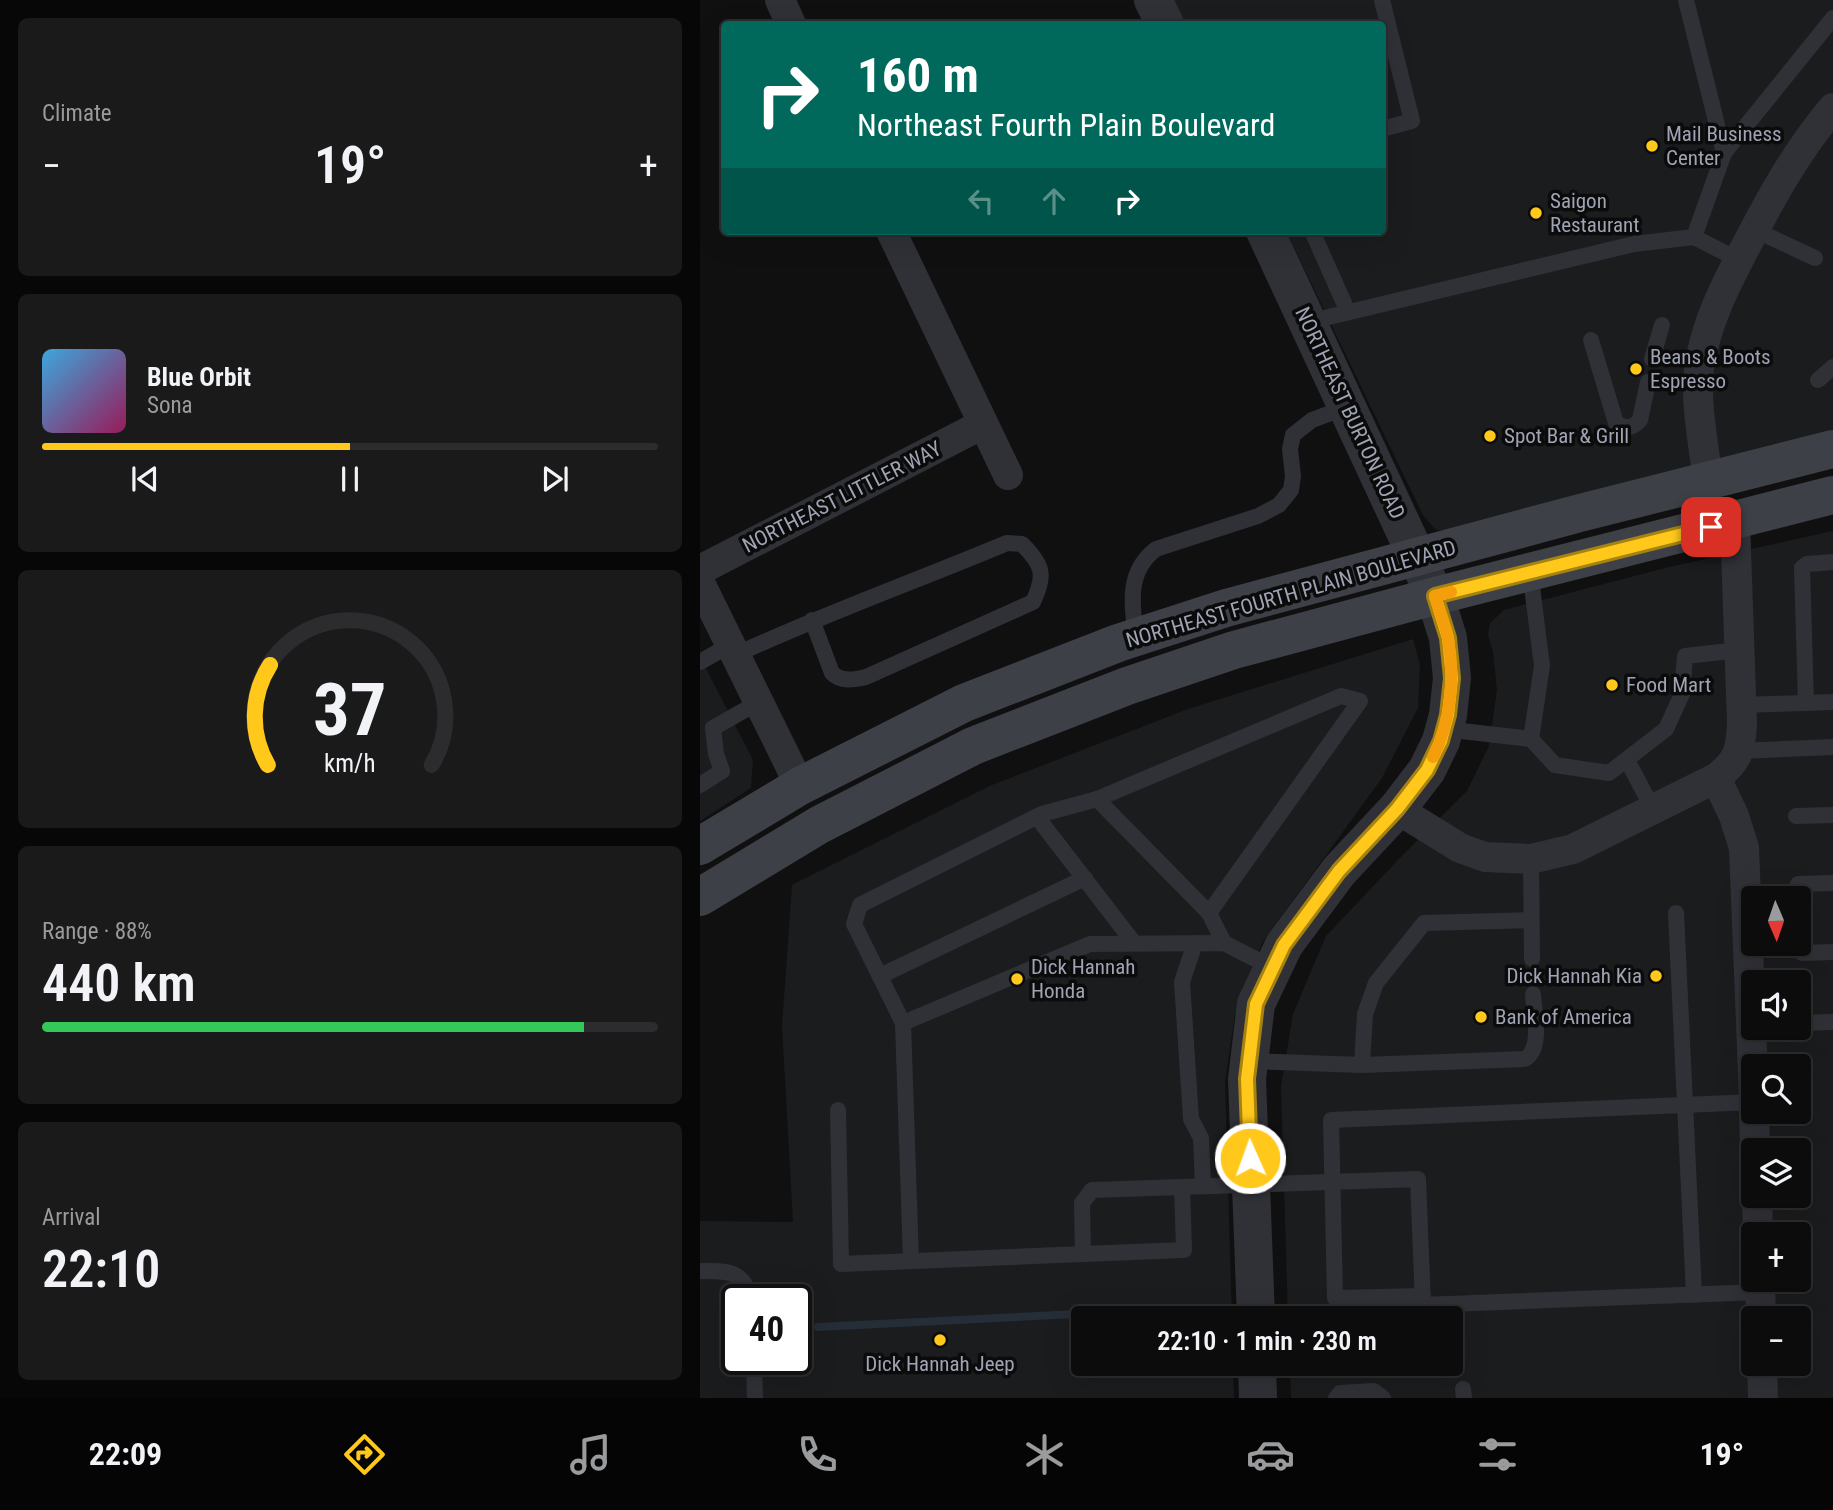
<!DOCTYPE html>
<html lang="en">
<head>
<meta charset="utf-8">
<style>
  :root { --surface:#0c0c0d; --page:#1a1a1b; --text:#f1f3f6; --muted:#9a9b9d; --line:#2c2c2e; --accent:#ffc81a }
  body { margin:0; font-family:"Roboto Condensed",sans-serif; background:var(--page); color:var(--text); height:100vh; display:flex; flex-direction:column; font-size:26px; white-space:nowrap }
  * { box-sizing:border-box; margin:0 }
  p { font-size:23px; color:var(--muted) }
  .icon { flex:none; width:38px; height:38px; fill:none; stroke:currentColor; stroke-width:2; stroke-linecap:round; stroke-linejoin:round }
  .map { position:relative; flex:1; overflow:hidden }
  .sheet { display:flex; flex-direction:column; gap:18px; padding:18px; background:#070707; width:700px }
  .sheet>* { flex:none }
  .banner { position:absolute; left:21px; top:21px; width:665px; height:214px; border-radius:7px; box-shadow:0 7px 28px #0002,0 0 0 2px var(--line); background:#00695c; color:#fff; overflow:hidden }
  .needle { width:46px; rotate:178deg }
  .tools { position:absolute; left:1041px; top:886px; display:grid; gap:14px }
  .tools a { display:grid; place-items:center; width:70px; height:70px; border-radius:7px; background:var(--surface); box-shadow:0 7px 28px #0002,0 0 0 2px var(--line); font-size:35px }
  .speed { position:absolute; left:21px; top:1284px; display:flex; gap:14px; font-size:35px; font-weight:700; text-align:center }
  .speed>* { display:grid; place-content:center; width:91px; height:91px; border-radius:50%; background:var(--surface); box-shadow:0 7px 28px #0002,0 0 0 2px var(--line); line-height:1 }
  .speed .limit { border:4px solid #111; border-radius:10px; background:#fff; color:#111 }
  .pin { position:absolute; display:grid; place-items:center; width:60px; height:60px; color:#fff; margin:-30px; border-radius:14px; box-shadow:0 4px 10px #0006 }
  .me { position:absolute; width:77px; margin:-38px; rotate:358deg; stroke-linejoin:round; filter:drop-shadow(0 0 5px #0008) }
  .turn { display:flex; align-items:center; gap:24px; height:147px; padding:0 21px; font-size:32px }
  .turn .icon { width:91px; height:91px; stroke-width:2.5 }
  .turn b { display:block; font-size:49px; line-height:60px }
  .lanes { display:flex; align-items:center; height:66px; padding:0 21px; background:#0003; justify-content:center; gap:35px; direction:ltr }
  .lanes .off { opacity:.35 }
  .big { font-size:52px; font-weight:600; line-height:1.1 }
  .sheet .widget { flex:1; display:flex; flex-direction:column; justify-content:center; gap:10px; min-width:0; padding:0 24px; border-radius:10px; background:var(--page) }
  .sheet .dial { align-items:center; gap:0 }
  .dial svg { height:182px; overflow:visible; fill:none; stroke:var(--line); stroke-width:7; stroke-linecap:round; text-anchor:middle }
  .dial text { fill:var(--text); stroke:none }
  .song { display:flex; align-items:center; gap:21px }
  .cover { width:84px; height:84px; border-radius:10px; background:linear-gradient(135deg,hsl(200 70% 55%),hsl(330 70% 35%)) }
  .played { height:7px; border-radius:4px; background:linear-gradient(90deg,var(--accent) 50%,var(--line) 50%) }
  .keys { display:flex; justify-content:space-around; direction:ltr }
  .heat { display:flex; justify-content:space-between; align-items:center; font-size:38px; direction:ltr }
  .charge { height:10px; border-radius:5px; background:linear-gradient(90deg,#34c759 88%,var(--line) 0) }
  .trip { position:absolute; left:371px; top:1306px; width:392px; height:70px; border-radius:7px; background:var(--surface); box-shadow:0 7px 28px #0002,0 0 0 2px var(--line); font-weight:600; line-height:70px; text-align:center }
  .tabs { display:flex; height:112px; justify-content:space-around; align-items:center; background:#050505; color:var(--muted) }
  .tabs .icon { width:49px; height:49px }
  .tabs .on { color:var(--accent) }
  .tabs b { font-size:32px; color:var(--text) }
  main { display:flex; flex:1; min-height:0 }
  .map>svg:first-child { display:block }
  .built { fill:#1b1c1e; fill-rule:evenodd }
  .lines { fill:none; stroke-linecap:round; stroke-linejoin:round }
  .stream { stroke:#252d36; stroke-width:8 }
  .service { stroke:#303137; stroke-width:16 }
  .minor { stroke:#303137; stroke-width:30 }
  .tertiary { stroke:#303137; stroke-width:38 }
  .secondary { stroke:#3e4047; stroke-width:38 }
  .route-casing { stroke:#a68211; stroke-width:18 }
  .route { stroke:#ffc81a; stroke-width:12 }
  .slow { stroke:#f59e0b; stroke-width:12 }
  .poi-dot { fill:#ffc81a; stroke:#0b0b0c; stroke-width:2.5 }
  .labels { text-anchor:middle; stroke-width:7; stroke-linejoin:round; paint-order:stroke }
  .poi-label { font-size:21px; fill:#9fa4b4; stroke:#0b0b0c; text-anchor:start }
  .street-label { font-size:21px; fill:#9fa4b4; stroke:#0b0b0c }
</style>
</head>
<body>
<main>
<section class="sheet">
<div class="widget"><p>Climate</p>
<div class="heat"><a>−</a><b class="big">19°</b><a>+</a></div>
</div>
<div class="widget">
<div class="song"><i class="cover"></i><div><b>Blue Orbit</b><p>Sona</p></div></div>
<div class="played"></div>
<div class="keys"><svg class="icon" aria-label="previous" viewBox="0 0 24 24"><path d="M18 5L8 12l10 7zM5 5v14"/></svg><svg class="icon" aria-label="pause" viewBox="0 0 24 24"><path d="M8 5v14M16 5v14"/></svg><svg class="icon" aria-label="next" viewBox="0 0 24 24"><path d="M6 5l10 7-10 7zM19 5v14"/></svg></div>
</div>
<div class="widget dial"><svg viewBox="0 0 100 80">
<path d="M14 69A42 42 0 1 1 86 69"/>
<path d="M14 69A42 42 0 0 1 15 25" stroke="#ffc81a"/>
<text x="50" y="56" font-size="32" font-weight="700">37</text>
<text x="50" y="72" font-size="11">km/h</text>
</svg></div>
<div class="widget"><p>Range · 88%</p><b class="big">440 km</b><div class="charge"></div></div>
<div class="widget"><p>Arrival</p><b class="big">22:10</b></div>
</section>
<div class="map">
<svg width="1133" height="1398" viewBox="0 0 1133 1398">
  <rect width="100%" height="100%" fill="#101011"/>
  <g class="built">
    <path d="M473 0H1133V435L748 534 734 528 723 515 586 231H682V24H485Z"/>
    <path d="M1133 531V1398H591L590 1363H751V1318H588L581 1086 593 1014 626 936 697 861 767 791 789 746 797 690 793 652 788 635 790 623 804 610 969 567ZM1054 898H1099V943H1054ZM1054 982H1099V1027H1054ZM1054 1066H1099V1111H1054ZM1054 1150H1099V1195H1054ZM1054 1234H1099V1279H1054ZM1054 1318H1099V1363H1054Z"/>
    <path d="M713 639 720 665 718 708 682 778 562 943 535 1015 525 1082 532 1318H383V1363H533L534 1398H0V1221L93 1222 82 1026 92 885 292 785 488 709ZM37 1300H96V1360H37Z"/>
    <path d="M0 657 53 760 51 788 0 821Z"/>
  </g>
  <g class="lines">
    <path class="stream" d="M118 1327 497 1308"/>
    <g class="service">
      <path d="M682 0 712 121 682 129"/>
      <path d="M986 0 1024 153"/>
      <path d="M1055 230 1115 258"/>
      <path d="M612 231 648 312"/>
      <path d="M994 237 1024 153 1133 18"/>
      <path d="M608 322 934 244 994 237 1039 260"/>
      <path d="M891 340 916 423C925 429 932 429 940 420L948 382"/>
      <path d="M952 359 962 325"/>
      <path d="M1118 380 1133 367"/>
      <path d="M1133 562 1107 564 1102 568 1106 703 1133 702"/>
      <path d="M436 637C432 604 426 572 456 549L558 516 579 505 591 490 593 476 590 449 593 435 612 420 647 407"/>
      <path d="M35 655C124 614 216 581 307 543L322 544C343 565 346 575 333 602L166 677C154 680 141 682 132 673L112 620"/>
      <path d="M0 662 30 645"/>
      <path d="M1041 705 1106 703"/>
      <path d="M744 729 831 739 842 666 830 571"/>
      <path d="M831 739 855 765 909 773 966 729 982 694 985 656 1039 650"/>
      <path d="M1039 751 1133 747"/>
      <path d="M927 760 953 809"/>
      <path d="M0 785 22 771 16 754 13 728 59 702"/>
      <path d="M397 799 509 913"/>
      <path d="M1096 816 1133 815"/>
      <path d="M337 817 434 943"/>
      <path d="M831 859 832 959"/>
      <path d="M1098 884 1133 883"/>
      <path d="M976 913 994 1295"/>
      <path d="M495 943 482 982 491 1119 501 1138 503 1186"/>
      <path d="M1102 953 1133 952"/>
      <path d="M180 976 385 878"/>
      <path d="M203 1023 154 924 160 905 342 814 397 799 641 696 660 701 509 913 524 943"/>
      <path d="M1099 1023 1133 1022"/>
      <path d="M549 1061 662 1065 825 1059C843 1048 834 1013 833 994"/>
      <path d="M662 1065 665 1014 676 983 724 923 831 920"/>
      <path d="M138 1110 141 1264 383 1254 382 1203 392 1190 718 1179 723 1305 1060 1292"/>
      <path d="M383 1254 484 1250 482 1187"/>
      <path d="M211 1261 203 1023 390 944 524 943 573 968"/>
      <path d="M0 1271C26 1271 44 1269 51 1300"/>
      <path d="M723 1296 635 1298 631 1120 1054 1102"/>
      <path d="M54 1360 55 1398"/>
      <path d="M763 1389 764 1398"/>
      <path d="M636 1398 640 1393 674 1391 683 1398"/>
    </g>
    <g class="minor">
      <path d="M80 0 91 24"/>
      <path d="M191 231 308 475"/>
      <path d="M1008 482C1004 445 995 406 999 369 1005 324 1026 284 1047 244 1072 196 1098 149 1133 108"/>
      <path d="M0 570 283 424"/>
      <path d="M0 583 100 786"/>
      <path d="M1016 778 1034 816 1044 848 1054 1098"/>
      <path d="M697 809 760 848 785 857 831 859 873 849 1016 778C1038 761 1041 751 1042 723L1035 521"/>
      <path d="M1054 1111 1055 1150"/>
      <path d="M1057 1195 1058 1234"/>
      <path d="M1060 1279 1061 1318"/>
      <path d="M1062 1363 1063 1398"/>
    </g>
    <g class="tertiary">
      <path d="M453 0 465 24"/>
      <path d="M556 1318 547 1079 556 1004 584 945 639 871 697 809 727 770 741 741 748 715 752 678 748 638 735 596 565 231"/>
      <path d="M557 1363 558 1398"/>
    </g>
    <g class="secondary">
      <path d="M0 846 100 786 264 703 418 643 526 608 880 513 1133 449"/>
      <path d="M0 897 119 825 273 746 427 686 534 650 735 596 1133 495"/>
    </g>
  </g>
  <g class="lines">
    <defs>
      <path id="route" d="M550 1158 547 1079 556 1004 584 945 639 871 697 809 727 770 741 741 748 715 752 678 748 638 735 596 1011 527"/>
    </defs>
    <use href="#route" class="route-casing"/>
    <use href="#route" class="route"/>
    <path class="slow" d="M733 757C751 721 755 678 748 638 745 624 739 610 735 596L751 592"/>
  </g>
  <g class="poi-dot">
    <circle cx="952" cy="146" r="7"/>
    <circle cx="836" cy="213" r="7"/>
    <circle cx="936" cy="369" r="7"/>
    <circle cx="790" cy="436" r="7"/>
    <circle cx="912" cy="685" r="7"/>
    <circle cx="956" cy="976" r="7"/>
    <circle cx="317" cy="979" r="7"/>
    <circle cx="781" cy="1017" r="7"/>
    <circle cx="240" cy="1340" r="7"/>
  </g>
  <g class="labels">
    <g class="poi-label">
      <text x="966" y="141">Mail Business<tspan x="966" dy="24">Center</tspan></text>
      <text x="850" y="208">Saigon<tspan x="850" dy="24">Restaurant</tspan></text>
      <text x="950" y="364">Beans &amp; Boots<tspan x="950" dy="24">Espresso</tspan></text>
      <text x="804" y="443">Spot Bar &amp; Grill</text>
      <text x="926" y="692">Food Mart</text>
      <text x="331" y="974">Dick Hannah<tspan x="331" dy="24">Honda</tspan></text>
      <text x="942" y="983" text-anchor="end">Dick Hannah Kia</text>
      <text x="795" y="1024">Bank of America</text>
      <text x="240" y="1371" text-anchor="middle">Dick Hannah Jeep</text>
    </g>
    <g class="street-label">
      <text transform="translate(650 413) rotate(65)" y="7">NORTHEAST BURTON ROAD</text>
      <text transform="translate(142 497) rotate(-27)" y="7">NORTHEAST LITTLER WAY</text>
      <text transform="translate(591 594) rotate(-16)" y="7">NORTHEAST FOURTH PLAIN BOULEVARD</text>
    </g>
  </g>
</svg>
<div class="tools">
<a><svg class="needle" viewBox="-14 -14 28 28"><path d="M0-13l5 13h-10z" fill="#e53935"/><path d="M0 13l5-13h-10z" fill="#9a9b9d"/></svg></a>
<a><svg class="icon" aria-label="sound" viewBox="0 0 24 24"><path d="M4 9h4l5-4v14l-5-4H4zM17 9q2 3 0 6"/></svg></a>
<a><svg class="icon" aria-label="search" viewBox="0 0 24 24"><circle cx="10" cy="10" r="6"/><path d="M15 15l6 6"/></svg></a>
<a><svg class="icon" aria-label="layers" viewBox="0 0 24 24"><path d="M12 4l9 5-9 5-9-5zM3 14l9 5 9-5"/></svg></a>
<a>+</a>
<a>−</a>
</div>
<div class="speed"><div class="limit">40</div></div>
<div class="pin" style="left:1011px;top:527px;background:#d93025"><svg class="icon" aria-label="arrive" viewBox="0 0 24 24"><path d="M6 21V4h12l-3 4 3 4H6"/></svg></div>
<svg class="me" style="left:550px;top:1158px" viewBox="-20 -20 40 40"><circle r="17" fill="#ffc81a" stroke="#fff" stroke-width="3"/><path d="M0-11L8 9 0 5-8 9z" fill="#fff"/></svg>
<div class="trip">22:10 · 1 min · 230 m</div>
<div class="banner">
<div class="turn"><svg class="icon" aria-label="right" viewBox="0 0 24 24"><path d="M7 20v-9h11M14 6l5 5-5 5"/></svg><div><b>160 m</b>Northeast Fourth Plain Boulevard</div></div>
<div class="lanes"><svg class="icon off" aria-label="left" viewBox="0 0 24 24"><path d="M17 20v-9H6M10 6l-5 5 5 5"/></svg><svg class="icon off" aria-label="ahead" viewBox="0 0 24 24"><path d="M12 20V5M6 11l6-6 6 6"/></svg><svg class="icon" aria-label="right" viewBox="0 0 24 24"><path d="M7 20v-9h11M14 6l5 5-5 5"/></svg></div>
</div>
</div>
</main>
<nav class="tabs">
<b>22:09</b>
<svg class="icon on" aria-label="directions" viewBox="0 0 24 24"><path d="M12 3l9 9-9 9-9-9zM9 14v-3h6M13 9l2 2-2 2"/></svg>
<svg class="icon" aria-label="music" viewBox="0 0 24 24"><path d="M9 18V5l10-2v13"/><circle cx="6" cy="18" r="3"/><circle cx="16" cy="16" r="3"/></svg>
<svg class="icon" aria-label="phone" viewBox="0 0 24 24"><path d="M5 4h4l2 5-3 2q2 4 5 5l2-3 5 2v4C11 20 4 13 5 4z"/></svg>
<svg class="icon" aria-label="climate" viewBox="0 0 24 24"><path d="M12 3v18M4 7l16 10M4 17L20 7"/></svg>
<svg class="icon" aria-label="car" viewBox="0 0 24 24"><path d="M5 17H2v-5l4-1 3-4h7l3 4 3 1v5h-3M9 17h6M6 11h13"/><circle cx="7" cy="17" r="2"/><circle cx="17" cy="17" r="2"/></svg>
<svg class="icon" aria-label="filters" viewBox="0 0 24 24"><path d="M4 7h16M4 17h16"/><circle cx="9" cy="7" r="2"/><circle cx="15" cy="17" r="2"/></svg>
<b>19°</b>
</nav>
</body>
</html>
